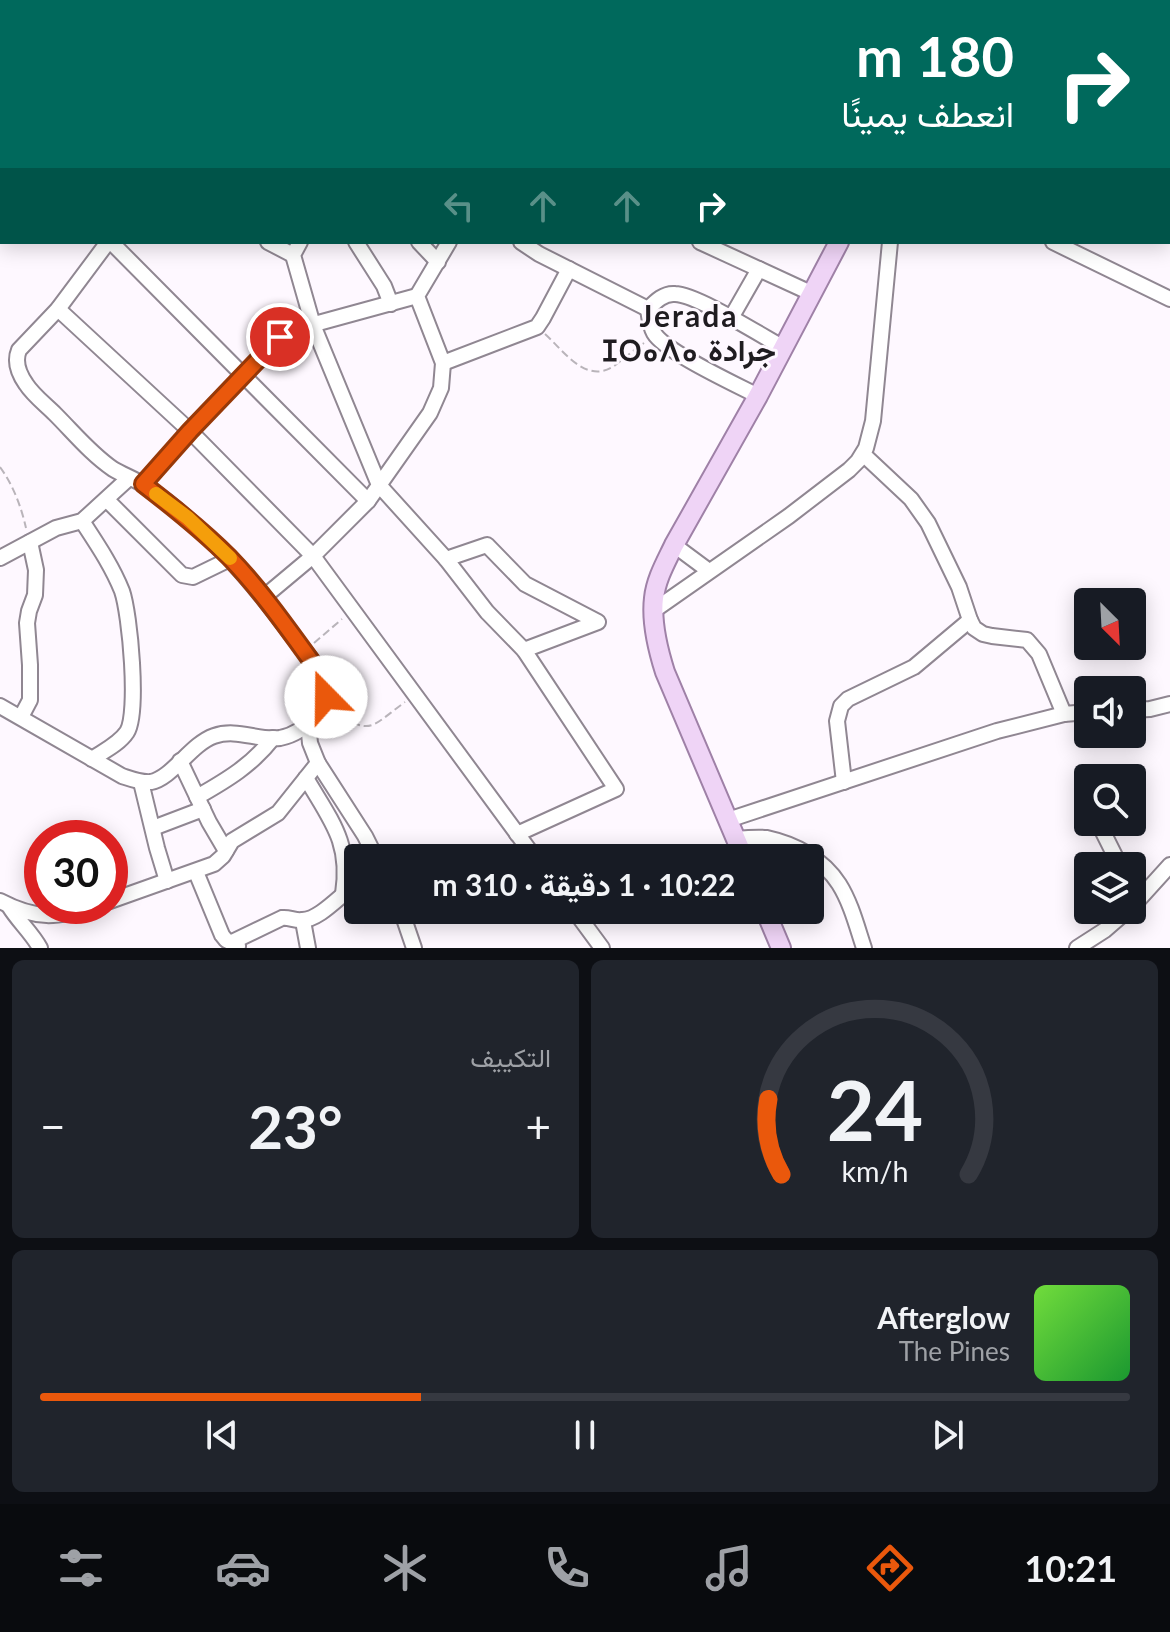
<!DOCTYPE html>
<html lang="ar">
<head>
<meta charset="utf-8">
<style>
  :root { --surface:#171b24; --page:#20242c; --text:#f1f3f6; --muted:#9ea1a6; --line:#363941; --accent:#ea580c }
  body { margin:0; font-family:Lato,Vazirmatn,"Noto Sans Tifinagh",sans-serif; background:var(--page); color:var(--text); direction:rtl; height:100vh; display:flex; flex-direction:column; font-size:30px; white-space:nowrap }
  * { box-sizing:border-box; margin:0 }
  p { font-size:26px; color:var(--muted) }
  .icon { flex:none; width:44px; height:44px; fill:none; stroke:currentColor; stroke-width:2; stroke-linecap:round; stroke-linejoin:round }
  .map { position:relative; height:948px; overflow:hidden; direction:ltr }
  .details { display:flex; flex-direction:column; gap:12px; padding:12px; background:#0d0f14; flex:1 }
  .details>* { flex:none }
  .hud { position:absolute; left:0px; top:0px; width:1170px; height:244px; box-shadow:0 4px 20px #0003; direction:rtl; background:#00695c; color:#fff; overflow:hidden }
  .needle { width:52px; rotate:156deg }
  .controls { position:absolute; left:1074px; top:588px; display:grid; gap:16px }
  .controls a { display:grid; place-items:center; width:72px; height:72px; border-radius:8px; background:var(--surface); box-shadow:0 4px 20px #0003; font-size:40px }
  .speed { position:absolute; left:24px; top:820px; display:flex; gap:16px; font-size:40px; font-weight:700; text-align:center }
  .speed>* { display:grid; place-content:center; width:104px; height:104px; border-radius:50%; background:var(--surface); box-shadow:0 4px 20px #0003; line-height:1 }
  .speed .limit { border:12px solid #d22; background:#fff; color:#111 }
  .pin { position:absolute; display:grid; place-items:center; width:68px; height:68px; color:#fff; margin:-34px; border:4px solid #fff; border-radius:50%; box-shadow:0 2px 8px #0007 }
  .me { position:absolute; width:88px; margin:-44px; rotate:338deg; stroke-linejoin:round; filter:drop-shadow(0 0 6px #0008) }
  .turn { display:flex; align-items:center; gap:28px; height:168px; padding:0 24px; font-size:36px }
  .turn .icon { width:104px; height:104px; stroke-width:2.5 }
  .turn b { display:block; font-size:56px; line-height:68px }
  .lanes { display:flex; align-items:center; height:76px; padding:0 24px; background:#0003; justify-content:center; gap:40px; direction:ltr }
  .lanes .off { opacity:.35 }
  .big { font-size:60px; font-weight:700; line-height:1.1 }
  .details .card { flex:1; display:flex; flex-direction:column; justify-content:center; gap:12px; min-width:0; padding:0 28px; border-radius:12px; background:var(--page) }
  .details .dial { align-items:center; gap:0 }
  .dial svg { height:208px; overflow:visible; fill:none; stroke:var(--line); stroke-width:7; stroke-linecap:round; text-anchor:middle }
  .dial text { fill:var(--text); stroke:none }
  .song { display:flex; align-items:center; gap:24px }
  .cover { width:96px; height:96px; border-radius:12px; background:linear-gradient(135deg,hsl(100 70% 55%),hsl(130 70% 35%)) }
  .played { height:8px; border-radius:4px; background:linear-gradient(90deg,var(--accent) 35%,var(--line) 35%) }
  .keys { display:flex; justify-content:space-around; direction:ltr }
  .heat { display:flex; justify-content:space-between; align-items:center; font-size:44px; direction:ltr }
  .details .tiles { flex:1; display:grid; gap:12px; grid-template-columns:1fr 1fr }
  .card:last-child { grid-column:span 2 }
  .trip { position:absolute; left:344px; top:844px; width:480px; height:80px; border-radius:8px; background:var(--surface); box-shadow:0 4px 20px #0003; font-weight:700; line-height:80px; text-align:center; direction:rtl }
  .tab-bar { display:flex; height:128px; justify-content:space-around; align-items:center; background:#090b0e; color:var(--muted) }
  .tab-bar .icon { width:56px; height:56px }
  .tab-bar .active { color:var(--accent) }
  .tab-bar b { font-size:36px; color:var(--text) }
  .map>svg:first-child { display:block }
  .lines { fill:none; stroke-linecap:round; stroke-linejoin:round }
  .minor-casing { stroke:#908792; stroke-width:18 }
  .major-casing { stroke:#9f81a7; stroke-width:22 }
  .path { stroke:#b9b4ba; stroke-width:2; stroke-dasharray:8 4; stroke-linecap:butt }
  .minor { stroke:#fff; stroke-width:14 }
  .major { stroke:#efd4f6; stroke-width:18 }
  .route-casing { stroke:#983908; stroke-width:20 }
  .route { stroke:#ea580c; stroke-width:14 }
  .slow { stroke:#f59e0b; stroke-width:14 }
  .labels { text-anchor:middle; stroke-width:6; stroke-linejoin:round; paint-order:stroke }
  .district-label { font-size:30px; font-weight:bold; letter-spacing:2px; fill:#1f1c20; stroke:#fef8ff }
</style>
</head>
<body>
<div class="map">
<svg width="1170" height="948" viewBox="0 0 1170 948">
  <rect width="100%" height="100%" fill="#fef8ff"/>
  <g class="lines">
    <defs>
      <g id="minor">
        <path d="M228 0 232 2"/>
        <path d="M375 0 379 2"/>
        <path d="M542 0 544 2"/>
        <path d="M715 0 717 2"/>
        <path d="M38 2 39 0"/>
        <path d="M105 2 106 0"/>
        <path d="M569 2 570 0"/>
        <path d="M1128 2 1129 0"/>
        <path d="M1168 52 1170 46"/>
        <path d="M0 82 2 72"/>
        <path d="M1168 93 1170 94"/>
        <path d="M0 191 2 193"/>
        <path d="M111 242 368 501"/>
        <path d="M268 242 293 255"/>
        <path d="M300 242 293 255 313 325 379 485 446 559 487 612 524 650 616 789 517 834"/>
        <path d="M356 242 384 286 391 304"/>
        <path d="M419 242 438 262"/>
        <path d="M521 242 539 254 648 309"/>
        <path d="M700 242 813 294"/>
        <path d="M1053 242 1170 299"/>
        <path d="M58 309 190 431 313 556 535 858"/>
        <path d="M648 309C656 301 664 293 675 294 696 294 762 336 784 348"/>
        <path d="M648 309C649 317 650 326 654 333 665 352 735 384 758 396"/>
        <path d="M731 318 759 269"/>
        <path d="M443 363 537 327 543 318 569 269"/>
        <path d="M863 454 911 499 928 523 959 587 970 620 974 628 983 634 992 636 1027 640 1039 654 1064 714"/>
        <path d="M143 484 190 431 280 337 300 328 417 296"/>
        <path d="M107 500 182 575 193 577 230 559"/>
        <path d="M82 521C97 544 112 566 122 591 130 614 139 713 127 732 119 744 104 751 92 759"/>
        <path d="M674 545 709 571"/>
        <path d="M0 558 56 528 82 521 129 478"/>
        <path d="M446 559 487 545 525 584 598 622 524 650"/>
        <path d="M264 597 313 556 368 501 430 413 441 388 443 363 417 296 449 242"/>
        <path d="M653 611 789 516 849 470 858 461 866 448 873 421 890 242"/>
        <path d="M0 706 122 776C131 779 141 783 151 782 172 778 191 744 214 736 237 728 258 741 280 738 307 733 335 703 322 676 315 662 303 649 293 637 262 595 229 554 188 519 175 507 160 496 145 486 135 479 123 475 113 469 91 454 74 433 55 414 46 405 33 395 26 384 19 374 14 362 19 350L58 309 108 242"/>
        <path d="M1132 710 1150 709 1170 704"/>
        <path d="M21 717 30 700V665L27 623 29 611 35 595 36 570 30 542"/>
        <path d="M308 723 310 743 318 763 365 836 376 858"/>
        <path d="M180 761 209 822 226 851"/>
        <path d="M306 778C331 821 351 842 343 894"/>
        <path d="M141 782 157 848 167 881"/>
        <path d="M844 782 837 721 841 706 848 699 914 667 970 620"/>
        <path d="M197 797C227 780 252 765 273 738"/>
        <path d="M728 820 997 731 1064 714 1088 712"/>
        <path d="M1098 822 1120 866"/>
        <path d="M153 828 203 809"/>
        <path d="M736 839C746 838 757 837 767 838 795 844 823 859 839 884 851 903 857 927 864 948"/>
        <path d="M196 872 222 935 226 940 238 946"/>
        <path d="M0 901C36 920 57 918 95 906"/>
        <path d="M110 901 214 864 223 856 232 841 278 813 318 763"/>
        <path d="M9 906C18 921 32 933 40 948"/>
        <path d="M1132 907 1170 865"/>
        <path d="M401 910 414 948"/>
        <path d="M574 910 602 948"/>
        <path d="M303 921 308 948"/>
        <path d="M232 942 282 918C289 917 295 921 302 920 320 920 342 893 358 883"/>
        <path d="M1077 948 1105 930 1128 910"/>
      </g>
      <g id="major">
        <path d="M824 0 825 2"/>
        <path d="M744 858 665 672C658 650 651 622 654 598 656 579 666 562 674 545L758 396 839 242"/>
        <path d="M765 910 781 948"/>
      </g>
    </defs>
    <use href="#minor" class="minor-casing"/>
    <use href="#major" class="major-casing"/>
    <g class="path">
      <path d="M545 334C563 350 586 385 614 366 624 359 633 350 644 343"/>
      <path d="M0 467C13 485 21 506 26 528"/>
      <path d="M314 643 342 619"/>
      <path d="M331 711C373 735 368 729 405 702"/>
    </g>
    <use href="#minor" class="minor"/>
    <use href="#major" class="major"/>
  </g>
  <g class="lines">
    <defs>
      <path id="route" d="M280 337 190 431 143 484C173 507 202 530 229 557 262 591 290 632 318 670L325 684 326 697"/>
    </defs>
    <use href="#route" class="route-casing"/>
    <use href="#route" class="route"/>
    <path class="slow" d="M156 494 188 518 230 558"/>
  </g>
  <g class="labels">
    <g class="district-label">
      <text x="689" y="327">Jerada<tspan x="689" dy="34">ⵊⵔⴰⴷⴰ جرادة</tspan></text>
    </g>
  </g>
</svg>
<div class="controls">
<a><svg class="needle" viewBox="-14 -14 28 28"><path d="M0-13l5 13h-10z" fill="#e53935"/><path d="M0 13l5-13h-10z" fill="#9ea1a6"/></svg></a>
<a><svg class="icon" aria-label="sound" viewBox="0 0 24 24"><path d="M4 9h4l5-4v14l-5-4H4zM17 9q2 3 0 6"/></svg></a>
<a><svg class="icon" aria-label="search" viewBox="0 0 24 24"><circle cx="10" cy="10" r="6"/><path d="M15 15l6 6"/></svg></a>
<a><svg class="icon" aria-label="layers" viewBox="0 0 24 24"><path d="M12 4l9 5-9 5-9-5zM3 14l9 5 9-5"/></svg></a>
</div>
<div class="speed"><div class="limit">30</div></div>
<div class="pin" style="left:280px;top:337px;background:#d93025"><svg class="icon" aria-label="arrive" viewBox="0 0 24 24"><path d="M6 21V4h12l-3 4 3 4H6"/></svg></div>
<svg class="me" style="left:326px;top:697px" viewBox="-20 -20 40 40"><circle r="19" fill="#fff"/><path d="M0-13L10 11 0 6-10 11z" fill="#ea580c"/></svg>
<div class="trip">10:22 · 1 دقيقة · 310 m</div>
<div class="hud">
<div class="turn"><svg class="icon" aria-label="right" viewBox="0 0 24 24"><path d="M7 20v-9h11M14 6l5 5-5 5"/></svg><div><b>180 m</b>انعطف يمينًا</div></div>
<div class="lanes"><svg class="icon off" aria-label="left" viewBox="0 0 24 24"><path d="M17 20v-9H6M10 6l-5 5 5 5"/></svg><svg class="icon off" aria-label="ahead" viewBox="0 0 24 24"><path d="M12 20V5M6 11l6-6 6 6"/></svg><svg class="icon off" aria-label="ahead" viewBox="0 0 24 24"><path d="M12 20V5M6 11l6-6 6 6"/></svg><svg class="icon" aria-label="right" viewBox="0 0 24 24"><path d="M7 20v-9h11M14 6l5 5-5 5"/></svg></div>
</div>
</div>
<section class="details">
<div class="tiles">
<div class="card dial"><svg viewBox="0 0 100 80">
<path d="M14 69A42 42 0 1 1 86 69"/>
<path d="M14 69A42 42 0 0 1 9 40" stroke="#ea580c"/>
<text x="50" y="56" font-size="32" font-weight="700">24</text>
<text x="50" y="72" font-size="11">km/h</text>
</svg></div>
<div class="card"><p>التكييف</p>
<div class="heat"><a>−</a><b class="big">23°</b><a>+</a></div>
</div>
<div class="card">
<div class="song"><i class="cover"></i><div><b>Afterglow</b><p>The Pines</p></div></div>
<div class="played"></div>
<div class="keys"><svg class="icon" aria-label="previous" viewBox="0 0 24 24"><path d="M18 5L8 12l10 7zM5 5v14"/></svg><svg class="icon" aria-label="pause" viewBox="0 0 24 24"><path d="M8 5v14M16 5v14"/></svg><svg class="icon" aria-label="next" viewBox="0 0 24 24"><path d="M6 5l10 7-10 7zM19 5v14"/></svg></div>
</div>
</div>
</section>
<nav class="tab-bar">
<b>10:21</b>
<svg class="icon active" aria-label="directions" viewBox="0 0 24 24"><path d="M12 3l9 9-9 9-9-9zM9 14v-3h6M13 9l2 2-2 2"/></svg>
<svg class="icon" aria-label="music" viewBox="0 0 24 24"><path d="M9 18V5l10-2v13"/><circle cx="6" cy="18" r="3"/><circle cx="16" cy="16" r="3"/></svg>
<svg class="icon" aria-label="phone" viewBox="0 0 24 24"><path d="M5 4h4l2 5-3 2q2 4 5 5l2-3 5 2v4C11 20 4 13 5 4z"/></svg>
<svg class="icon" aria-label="climate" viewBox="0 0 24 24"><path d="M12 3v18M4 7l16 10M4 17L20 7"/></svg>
<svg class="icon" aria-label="car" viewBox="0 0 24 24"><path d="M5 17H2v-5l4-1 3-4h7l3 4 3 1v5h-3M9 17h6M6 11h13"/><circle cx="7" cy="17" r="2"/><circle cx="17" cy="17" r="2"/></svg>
<svg class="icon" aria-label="filters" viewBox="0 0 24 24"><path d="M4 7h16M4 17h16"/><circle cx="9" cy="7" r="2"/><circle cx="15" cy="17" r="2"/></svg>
</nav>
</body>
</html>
